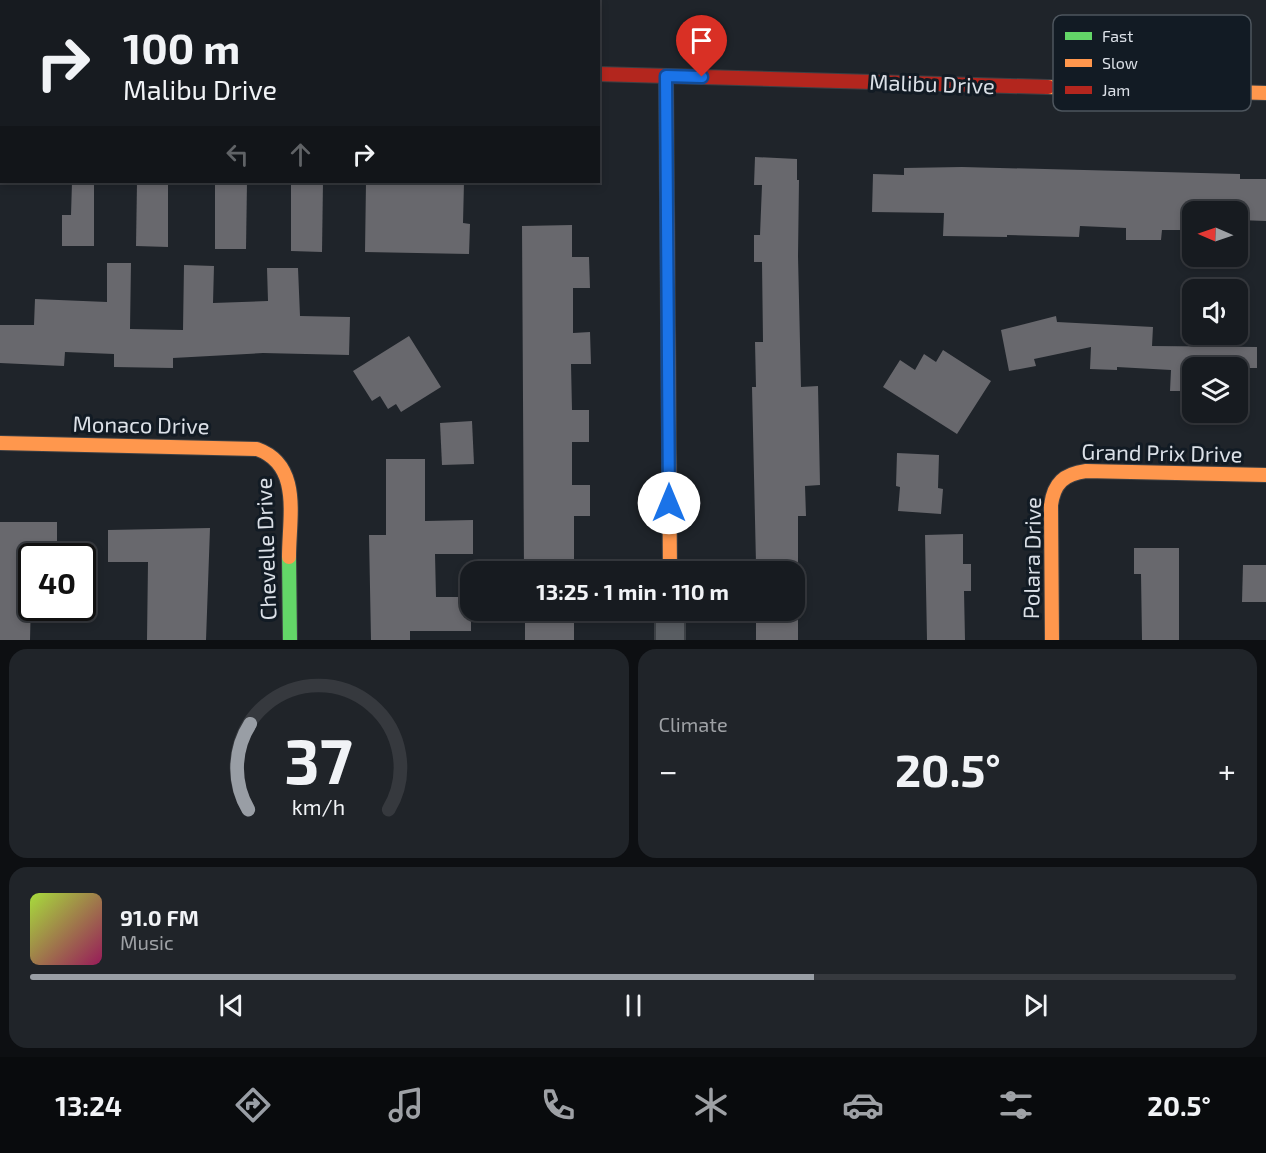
<!DOCTYPE html>
<html lang="en">
<head>
<meta charset="utf-8">
<style>
  :root { --surface:#171b20; --page:#202429; --text:#f1f3f6; --muted:#9ea1a5; --line:#36393e; --accent:#999ea5 }
  body { margin:0; font-family:"Exo 2",sans-serif; background:var(--page); color:var(--text); height:100vh; display:flex; flex-direction:column; font-size:22px; white-space:nowrap }
  * { box-sizing:border-box; margin:0 }
  p { font-size:20px; color:var(--muted) }
  .icon { flex:none; width:33px; height:33px; fill:none; stroke:currentColor; stroke-width:2; stroke-linecap:round; stroke-linejoin:round }
  .map { position:relative; height:640px; overflow:hidden }
  .side { display:flex; flex-direction:column; gap:9px; padding:9px; background:#0d0f12; flex:1 }
  .side>* { flex:none }
  .hud { position:absolute; left:0px; top:0px; width:600px; height:183px; box-shadow:0 3px 9px #0003,0 0 0 2px var(--line); background:#171b20; color:var(--text); overflow:hidden }
  .needle { width:39px; rotate:272deg }
  .tools { position:absolute; left:1182px; top:201px; display:grid; gap:12px }
  .tools a { display:grid; place-items:center; width:66px; height:66px; border-radius:12px; background:var(--surface); box-shadow:0 3px 9px #0003,0 0 0 2px var(--line); font-size:30px }
  .speed { position:absolute; left:18px; top:543px; display:flex; gap:12px; font-size:30px; font-weight:700; text-align:center }
  .speed>* { display:grid; place-content:center; width:78px; height:78px; border-radius:50%; background:var(--surface); box-shadow:0 3px 9px #0003,0 0 0 2px var(--line); line-height:1 }
  .speed .limit { border:3px solid #111; border-radius:9px; background:#fff; color:#111 }
  .pin { position:absolute; display:grid; place-items:center; width:51px; height:51px; color:#fff; margin:-62px -26px; border-radius:50% 50% 50% 0; rotate:-45deg; box-shadow:0 0 6px #0007 }
  .pin .icon { rotate:45deg }
  .me { position:absolute; width:66px; margin:-33px; rotate:0deg; stroke-linejoin:round; filter:drop-shadow(0 0 4px #0008) }
  .turn { display:flex; align-items:center; gap:21px; height:126px; padding:0 24px; font-size:27px }
  .turn .icon { width:78px; height:78px; stroke-width:2.5 }
  .turn b { display:block; font-size:42px; line-height:51px }
  .lanes { display:flex; align-items:center; height:57px; padding:0 24px; background:#0003; justify-content:center; gap:30px; direction:ltr }
  .lanes .off { opacity:.35 }
  .big { font-size:45px; font-weight:700; line-height:1.1 }
  .side .tile { flex:1; display:flex; flex-direction:column; justify-content:center; gap:9px; min-width:0; padding:0 21px; border-radius:18px; background:var(--page) }
  .side .dial { align-items:center; gap:0 }
  .dial svg { height:156px; overflow:visible; fill:none; stroke:var(--line); stroke-width:7; stroke-linecap:round; text-anchor:middle }
  .dial text { fill:var(--text); stroke:none }
  .song { display:flex; align-items:center; gap:18px }
  .cover { width:72px; height:72px; border-radius:9px; background:linear-gradient(135deg,hsl(80 70% 55%),hsl(330 70% 35%)) }
  .played { height:6px; border-radius:3px; background:linear-gradient(90deg,var(--accent) 65%,var(--line) 65%) }
  .keys { display:flex; justify-content:space-around; direction:ltr }
  .heat { display:flex; justify-content:space-between; align-items:center; font-size:33px; direction:ltr }
  .side .tiles { flex:1; display:grid; gap:9px; grid-template-columns:1fr 1fr }
  .tile:last-child { grid-column:span 2 }
  .trip { position:absolute; left:460px; top:561px; width:345px; height:60px; border-radius:18px; background:var(--surface); box-shadow:0 3px 9px #0003,0 0 0 2px var(--line); font-weight:700; line-height:60px; text-align:center }
  .tab-bar { display:flex; height:96px; justify-content:space-around; align-items:center; background:#090b0d; color:var(--muted) }
  .tab-bar .icon { width:42px; height:42px }
  .tab-bar .current { color:var(--accent) }
  .tab-bar b { font-size:27px; color:var(--text) }
  .map>svg:first-child { display:block }
  .building { fill:#68686d }
  .lines { fill:none; stroke-linecap:round; stroke-linejoin:round }
  .street-casing { stroke:#3c4045; stroke-width:32 }
  .fast-casing { stroke:#3c4045; stroke-width:16 }
  .slow-casing { stroke:#3c4045; stroke-width:16 }
  .jam-casing { stroke:#3c4045; stroke-width:16 }
  .street { stroke:#595d62; stroke-width:28 }
  .fast { stroke:#63d668; stroke-width:14 }
  .slow { stroke:#ff974d; stroke-width:14 }
  .jam { stroke:#b3261e; stroke-width:14 }
  .route-casing { stroke:#114b97; stroke-width:15 }
  .route { stroke:#1a73e8; stroke-width:10 }
  .labels { text-anchor:middle; stroke-width:6; stroke-linejoin:round; paint-order:stroke }
  .street-label { font-size:22px; fill:#dbe0e7; stroke:#121b24 }
  .key { fill:#121b24; stroke:#4e565e; stroke-width:1.5 }
  .key-label { font-size:16px; fill:#dbe0e7 }
</style>
</head>
<body>
<div class="map">
<svg width="1266" height="640" viewBox="0 0 1266 640">
  <rect width="100%" height="100%" fill="#1f242a"/>
  <g class="building">
    <path d="M755 157 797 159V180H799L798 256 801 387 818 386 820 485 805 486 806 516H798V572H764V564H756L752 387H756L755 342H763L762 262H754V235H760L762 185H754Z"/>
    <path d="M962 167 1240 174V179H1266V221L1238 220V212H1192V230H1162L1161 240H1126V228L1080 226 1079 237 1007 235V237L943 236 944 213 872 212 873 174 904 175V168Z"/>
    <path d="M72 182H94V246H62V215H71Z"/>
    <path d="M137 182H168V247L136 246Z"/>
    <path d="M215 182H247L246 249H215Z"/>
    <path d="M291 182H323L322 252 291 251Z"/>
    <path d="M366 182H464L463 223 470 224 469 254 365 252Z"/>
    <path d="M572 225V257H589L590 288H573V333L590 332 591 364H571L572 410H589V442H572V485H590V516H574V572H524L522 226Z"/>
    <path d="M107 263H131L130 329 183 330 184 265 214 266 213 303 268 301 267 268H298L300 316 350 317 349 355 263 353 173 358V368L114 367V354L65 352 64 366 0 363V325H34L35 299 107 302Z"/>
    <path d="M1056 316 1057 322 1153 327 1152 346 1257 347V368H1192V391H1170L1171 370 1117 367V370L1090 369 1091 347 1034 359 1036 366 1009 371 1001 330Z"/>
    <path d="M409 336 441 387 401 412 396 404 388 409 380 396 372 401 353 371Z"/>
    <path d="M943 350 991 381 957 434 883 387 900 360 915 370 924 354 936 362Z"/>
    <path d="M472 421 474 464 442 465 440 423Z"/>
    <path d="M897 453 939 455 938 488 943 489 941 514 898 511 900 487 896 486Z"/>
    <path d="M386 459H425V521L473 520V554H435L436 597H471V631H410V640H371L369 535H386Z"/>
    <path d="M0 522H57V556H32L30 640H0Z"/>
    <path d="M210 528 206 640H147L148 562H108V530Z"/>
    <path d="M963 534V564H971V591H964L965 640H927L925 535Z"/>
    <path d="M1134 548H1179V640H1142L1141 574H1134Z"/>
    <path d="M1243 565H1266V602H1242Z"/>
    <rect x="525" y="610" width="49" height="30"/>
    <rect x="756" y="616" width="42" height="24"/>
  </g>
  <g class="lines">
    <defs>
      <g id="street">
        <path d="M0 61H2"/>
        <path d="M670 610V640"/>
      </g>
      <path id="fast" d="M289 557 290 640"/>
      <g id="slow">
        <path d="M666 76 670 572"/>
        <path d="M1048 87 1266 93"/>
        <path d="M0 443 257 449C302 465 289 517 289 557"/>
        <path d="M1052 640 1051 505C1054 483 1064 474 1086 471L1266 475"/>
      </g>
      <path id="jam" d="M598 74 1048 87"/>
    </defs>
    <use href="#street" class="street-casing"/>
    <use href="#fast" class="fast-casing"/>
    <use href="#slow" class="slow-casing"/>
    <use href="#jam" class="jam-casing"/>
    <use href="#street" class="street"/>
    <use href="#fast" class="fast"/>
    <use href="#slow" class="slow"/>
    <use href="#jam" class="jam"/>
  </g>
  <g class="lines">
    <defs>
      <path id="route" d="M669 503 666 76 702 77"/>
    </defs>
    <use href="#route" class="route-casing"/>
    <use href="#route" class="route"/>
  </g>
  <g class="labels">
    <g class="street-label">
      <text transform="translate(932 84) rotate(2)" y="8">Malibu Drive</text>
      <text transform="translate(141 425) rotate(1)" y="8">Monaco Drive</text>
      <text transform="translate(1162 453) rotate(1)" y="8">Grand Prix Drive</text>
      <text transform="translate(266 549) rotate(-92)" y="8">Chevelle Drive</text>
      <text transform="translate(1032 558) rotate(-89)" y="8">Polara Drive</text>
    </g>
  </g>
  <rect x="1053" y="15" width="198" height="96" rx="9" class="key"/>
  <rect x="1065" y="32" width="27" height="8" fill="#63d668"/>
  <rect x="1065" y="59" width="27" height="8" fill="#ff974d"/>
  <rect x="1065" y="86" width="27" height="8" fill="#b3261e"/>
  <g class="key-label">
    <text x="1102" y="42">Fast</text>
    <text x="1102" y="69">Slow</text>
    <text x="1102" y="96">Jam</text>
  </g>
</svg>
<div class="tools">
<a><svg class="needle" viewBox="-14 -14 28 28"><path d="M0-13l5 13h-10z" fill="#e53935"/><path d="M0 13l5-13h-10z" fill="#9ea1a5"/></svg></a>
<a><svg class="icon" aria-label="sound" viewBox="0 0 24 24"><path d="M4 9h4l5-4v14l-5-4H4zM17 9q2 3 0 6"/></svg></a>
<a><svg class="icon" aria-label="layers" viewBox="0 0 24 24"><path d="M12 4l9 5-9 5-9-5zM3 14l9 5 9-5"/></svg></a>
</div>
<div class="speed"><div class="limit">40</div></div>
<div class="pin" style="left:702px;top:77px;background:#d93025"><svg class="icon" aria-label="arrive" viewBox="0 0 24 24"><path d="M6 21V4h12l-3 4 3 4H6"/></svg></div>
<svg class="me" style="left:669px;top:503px" viewBox="-20 -20 40 40"><circle r="19" fill="#fff"/><path d="M0-13L10 11 0 6-10 11z" fill="#1a73e8"/></svg>
<div class="trip">13:25 · 1 min · 110 m</div>
<div class="hud">
<div class="turn"><svg class="icon" aria-label="right" viewBox="0 0 24 24"><path d="M7 20v-9h11M14 6l5 5-5 5"/></svg><div><b>100 m</b>Malibu Drive</div></div>
<div class="lanes"><svg class="icon off" aria-label="left" viewBox="0 0 24 24"><path d="M17 20v-9H6M10 6l-5 5 5 5"/></svg><svg class="icon off" aria-label="ahead" viewBox="0 0 24 24"><path d="M12 20V5M6 11l6-6 6 6"/></svg><svg class="icon" aria-label="right" viewBox="0 0 24 24"><path d="M7 20v-9h11M14 6l5 5-5 5"/></svg></div>
</div>
</div>
<section class="side">
<div class="tiles">
<div class="tile dial"><svg viewBox="0 0 100 80">
<path d="M14 69A42 42 0 1 1 86 69"/>
<path d="M14 69A42 42 0 0 1 15 25" stroke="#999ea5"/>
<text x="50" y="56" font-size="32" font-weight="700">37</text>
<text x="50" y="72" font-size="11">km/h</text>
</svg></div>
<div class="tile"><p>Climate</p>
<div class="heat"><a>−</a><b class="big">20.5°</b><a>+</a></div>
</div>
<div class="tile">
<div class="song"><i class="cover"></i><div><b>91.0 FM</b><p>Music</p></div></div>
<div class="played"></div>
<div class="keys"><svg class="icon" aria-label="previous" viewBox="0 0 24 24"><path d="M18 5L8 12l10 7zM5 5v14"/></svg><svg class="icon" aria-label="pause" viewBox="0 0 24 24"><path d="M8 5v14M16 5v14"/></svg><svg class="icon" aria-label="next" viewBox="0 0 24 24"><path d="M6 5l10 7-10 7zM19 5v14"/></svg></div>
</div>
</div>
</section>
<nav class="tab-bar">
<b>13:24</b>
<svg class="icon current" aria-label="directions" viewBox="0 0 24 24"><path d="M12 3l9 9-9 9-9-9zM9 14v-3h6M13 9l2 2-2 2"/></svg>
<svg class="icon" aria-label="music" viewBox="0 0 24 24"><path d="M9 18V5l10-2v13"/><circle cx="6" cy="18" r="3"/><circle cx="16" cy="16" r="3"/></svg>
<svg class="icon" aria-label="phone" viewBox="0 0 24 24"><path d="M5 4h4l2 5-3 2q2 4 5 5l2-3 5 2v4C11 20 4 13 5 4z"/></svg>
<svg class="icon" aria-label="climate" viewBox="0 0 24 24"><path d="M12 3v18M4 7l16 10M4 17L20 7"/></svg>
<svg class="icon" aria-label="car" viewBox="0 0 24 24"><path d="M5 17H2v-5l4-1 3-4h7l3 4 3 1v5h-3M9 17h6M6 11h13"/><circle cx="7" cy="17" r="2"/><circle cx="17" cy="17" r="2"/></svg>
<svg class="icon" aria-label="filters" viewBox="0 0 24 24"><path d="M4 7h16M4 17h16"/><circle cx="9" cy="7" r="2"/><circle cx="15" cy="17" r="2"/></svg>
<b>20.5°</b>
</nav>
</body>
</html>
